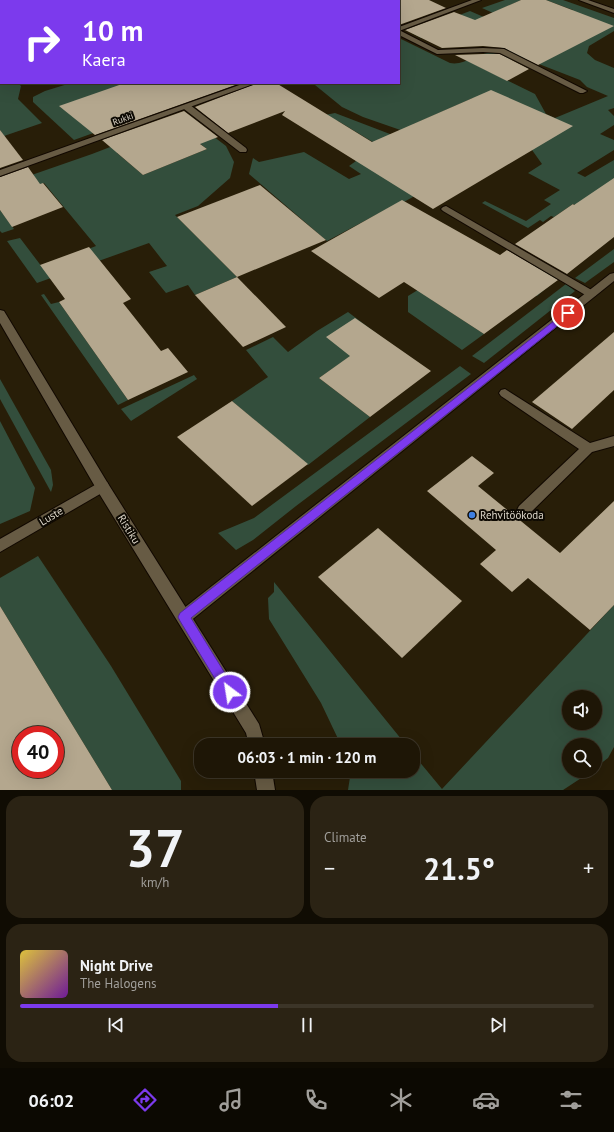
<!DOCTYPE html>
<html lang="en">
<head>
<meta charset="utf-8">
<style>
  :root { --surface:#1e1606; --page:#2b2314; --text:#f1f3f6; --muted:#a19f9b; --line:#3c3528; --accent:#7c3aed }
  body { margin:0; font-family:"PT Sans",sans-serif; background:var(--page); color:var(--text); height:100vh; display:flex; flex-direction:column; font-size:15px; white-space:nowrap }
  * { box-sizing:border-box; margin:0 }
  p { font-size:13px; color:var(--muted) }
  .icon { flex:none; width:22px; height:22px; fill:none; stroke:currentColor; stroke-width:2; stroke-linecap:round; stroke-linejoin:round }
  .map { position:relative; height:790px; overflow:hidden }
  .details { display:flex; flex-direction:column; gap:6px; padding:6px; background:#100c03; flex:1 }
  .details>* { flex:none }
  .guide { position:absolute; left:0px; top:0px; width:400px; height:84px; box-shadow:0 4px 16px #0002,0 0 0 1px var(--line); background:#7c3aed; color:#fff; overflow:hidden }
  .tools { position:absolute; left:562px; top:690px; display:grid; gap:8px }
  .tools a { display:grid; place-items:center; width:40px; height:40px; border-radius:50%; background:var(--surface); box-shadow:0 4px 16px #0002,0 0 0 1px var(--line); font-size:20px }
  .speed { position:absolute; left:12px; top:726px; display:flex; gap:8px; font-size:20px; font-weight:700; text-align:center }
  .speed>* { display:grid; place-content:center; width:52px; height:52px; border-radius:50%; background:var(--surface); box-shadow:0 4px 16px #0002,0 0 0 1px var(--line); line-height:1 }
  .speed .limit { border:6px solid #d22; background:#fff; color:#111 }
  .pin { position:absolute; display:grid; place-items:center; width:34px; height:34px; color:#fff; margin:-17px; border:2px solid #fff; border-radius:50%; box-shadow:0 1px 4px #0007 }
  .me { position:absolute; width:44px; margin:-22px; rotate:329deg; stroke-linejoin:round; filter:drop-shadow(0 0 3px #0008) }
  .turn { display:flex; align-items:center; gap:14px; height:84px; padding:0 16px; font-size:18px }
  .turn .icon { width:52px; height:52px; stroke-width:2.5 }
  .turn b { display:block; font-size:28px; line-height:34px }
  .big { font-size:30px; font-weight:700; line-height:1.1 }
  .details .tile { flex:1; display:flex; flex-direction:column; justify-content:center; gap:6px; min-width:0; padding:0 14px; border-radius:16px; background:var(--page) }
  .details .dial { align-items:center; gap:0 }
  .dial b { font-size:52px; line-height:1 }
  .song { display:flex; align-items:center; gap:12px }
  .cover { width:48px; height:48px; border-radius:6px; background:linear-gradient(135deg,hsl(50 70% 55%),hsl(280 70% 35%)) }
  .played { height:4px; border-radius:2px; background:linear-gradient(90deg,var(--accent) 45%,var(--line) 45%) }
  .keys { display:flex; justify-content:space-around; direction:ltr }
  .heat { display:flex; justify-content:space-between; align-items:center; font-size:22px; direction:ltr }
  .details .tiles { flex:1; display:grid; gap:6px; grid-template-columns:1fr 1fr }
  .tile:last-child { grid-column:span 2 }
  .trip { position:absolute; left:194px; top:738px; width:226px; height:40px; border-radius:16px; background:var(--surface); box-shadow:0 4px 16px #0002,0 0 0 1px var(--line); font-weight:700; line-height:40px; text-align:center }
  .menu { display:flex; height:64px; justify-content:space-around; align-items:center; background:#0c0902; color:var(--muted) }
  .menu .icon { width:28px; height:28px }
  .menu .selected { color:var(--accent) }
  .menu b { font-size:18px; color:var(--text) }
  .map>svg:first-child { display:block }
  .green { fill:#334e3c; fill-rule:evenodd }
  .building { fill:#b4a78e; fill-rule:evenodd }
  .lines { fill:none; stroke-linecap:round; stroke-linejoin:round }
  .service-casing { stroke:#110800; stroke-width:2 }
  .minor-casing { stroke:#110800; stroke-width:2 }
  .tertiary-casing { stroke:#110800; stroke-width:2 }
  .service { fill:#675b44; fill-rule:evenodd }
  .minor { fill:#675b44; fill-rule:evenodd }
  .tertiary { fill:#675b44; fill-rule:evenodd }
  .route { fill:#7c3aed; stroke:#51269a }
  .shop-dot { fill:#3f7fe0; stroke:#0d0902; stroke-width:1.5 }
  .labels { text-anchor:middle; stroke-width:4; stroke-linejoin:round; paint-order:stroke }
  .far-street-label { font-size:9px; fill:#dcd5c8; stroke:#0d0902 }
  .poi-label { font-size:11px; fill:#dcd5c8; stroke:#0d0902; text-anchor:start }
  .street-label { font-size:11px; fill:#dcd5c8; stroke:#0d0902 }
</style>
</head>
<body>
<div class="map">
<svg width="614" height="790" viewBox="0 0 614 790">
  <rect width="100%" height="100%" fill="#281e08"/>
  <g class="green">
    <path d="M505 0H521L493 13 482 8Z"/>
    <path d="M546 0H563L614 18V31L589 46 587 53 595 60 614 68V108L608 110 614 116V125L600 134 614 140V150L577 173 585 177 614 160V224L573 204 554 217 551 216 543 222 540 220 528 228 482 203 485 201 526 221 551 204 544 200 560 190 528 173 542 164 532 150 514 141 402 203 400 202 327 241 249 174 253 158 259 162 304 152 349 179 361 174 349 166 356 161 396 156 338 121 310 118 335 113 416 144 499 111 473 98 414 124 409 133 363 117 342 107 315 85 310 83H399V38L450 63C466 66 478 51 494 53 500 54 506 57 512 60L509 62 476 65 535 94 546 114 555 118 608 96 587 87 580 80 508 52 494 42 472 19 421 38 412 33 470 11 518 32 550 21 573 10Z"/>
    <path d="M0 62 1 83H18L21 86 18 99 42 123 4 136 0 130Z"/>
    <path d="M71 83H171L124 122 74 140 33 102V97L45 91Z"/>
    <path d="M188 117 226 146 234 162 230 178 198 206 175 215 237 277 195 295 188 285 166 293 149 272 167 266 149 243 37 283 7 241 20 238 42 267 96 246 44 183 0 197V186L92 154ZM179 128 207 149 143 175 117 153Z"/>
    <path d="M0 210 14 229 2 233 0 231Z"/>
    <path d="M614 249V262L585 283 575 278Z"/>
    <path d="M478 253 498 264 513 254 557 279 537 296 485 265 432 300 484 334 462 350 408 312V296Z"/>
    <path d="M566 284 575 291 484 363 472 356Z"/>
    <path d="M44 294 51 304 59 302 128 400 118 405 41 295Z"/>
    <path d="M348 312 380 336 319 378 370 417 308 465 232 401 268 377 246 350 273 337 288 352 317 331Z"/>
    <path d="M460 366 471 374 296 506 253 540 236 550 218 533 254 518Z"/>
    <path d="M194 375 197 379 131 421 121 409Z"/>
    <path d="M0 379 51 470 53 485 51 492 0 399Z"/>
    <path d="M0 421 35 488 30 511 0 524Z"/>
    <path d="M38 556 111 666 181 781V790H112L0 606V578Z"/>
    <path d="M274 582 406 745H341L321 703 269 619 268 598 274 592Z"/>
    <path d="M614 605V747L608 758 595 768V745H569V771H592L563 790H348L350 777 348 771H413V754L442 789ZM569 697H595V723H569Z"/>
  </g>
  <g class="building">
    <path d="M399 0H429L446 8 399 25Z"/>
    <path d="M521 0H546L614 26 538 65 504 48 483 46 442 48 405 30 454 12 475 20Z"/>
    <path d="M483 54H500L529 69 507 81 455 55Z"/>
    <path d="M125 83H241L95 135 59 106Z"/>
    <path d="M257 83H276L372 142 491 90 573 126 433 209 282 115 285 111 228 133 195 107Z"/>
    <path d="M184 111 218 137 200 144 207 149 143 175 102 140Z"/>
    <path d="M0 130 23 160 0 168Z"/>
    <path d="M28 167 40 184 43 183 63 207 12 227 0 210V177Z"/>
    <path d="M614 178V237L567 274 515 244 573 204 574 205Z"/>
    <path d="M260 185 326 240 237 277 177 217Z"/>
    <path d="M402 200 500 255 507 250 558 280 484 334 404 282 379 298 311 251Z"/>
    <path d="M89 247 131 299 123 303 161 351 168 348 188 372 128 400 59 302 65 299 40 265Z"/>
    <path d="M237 277 286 327 243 347 195 295Z"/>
    <path d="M355 318 431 371 370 417 319 378 350 356 326 337Z"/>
    <path d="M614 332V390L572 429 532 402Z"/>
    <path d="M232 401 308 464 252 506 177 437Z"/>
    <path d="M472 456 494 473 478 486 560 553 614 501V605L590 630 528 578 512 592 480 564 496 550 427 491Z"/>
    <path d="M378 528 462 601 402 658 318 577Z"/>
    <path d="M0 606 112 790H0ZM21 735H55V769H21Z"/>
  </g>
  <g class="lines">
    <defs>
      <g id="service">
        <rect x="72" y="0" width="7" height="1"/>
        <path d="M399 30 438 50 483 48 504 49 587 91 583 93H580L500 53 483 52 437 54 399 35Z"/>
        <rect x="0" y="47" width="1" height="4"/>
        <path d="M184 105H190L246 148 247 150 246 152H240L184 109Z"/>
        <path d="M446 206 595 292 596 294 595 296H587L443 211 441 209 443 207Z"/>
        <path d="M505 389 590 443 614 436V446L592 452 529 514 524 516 519 514 517 510 519 506 579 449 501 396 499 393 501 390Z"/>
      </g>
      <g id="minor">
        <path d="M472 0H481L399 31V27Z"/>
        <path d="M579 0H588L614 9V13Z"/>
        <path d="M245 83H256L0 176V170Z"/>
        <path d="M614 273V281L189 622 184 624 179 622 176 617 179 612 610 274Z"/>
        <path d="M102 481 107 482 109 486 107 490 0 552V539Z"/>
      </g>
      <g id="tertiary">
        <path d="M0 310 4 311 107 482 259 724 265 745H249L246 733 97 490 0 323Z"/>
        <path d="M254 771H272L275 790H257Z"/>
      </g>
    </defs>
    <use href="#service" class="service-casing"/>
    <use href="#minor" class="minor-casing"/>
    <use href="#tertiary" class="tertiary-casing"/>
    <use href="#service" class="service"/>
    <use href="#minor" class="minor"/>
    <use href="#tertiary" class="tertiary"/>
  </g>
  <path class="route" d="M568 310 571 311 572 313 571 315 191 618 234 688 236 692 234 697 230 699 226 697 180 621 178 617 180 613Z"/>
  <circle class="shop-dot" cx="472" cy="515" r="4"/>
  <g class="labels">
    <g class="far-street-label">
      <text transform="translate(123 119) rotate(-20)" y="3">Rukki</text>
    </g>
    <g class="poi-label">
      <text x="480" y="519">Rehvitöökoda</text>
    </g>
    <g class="street-label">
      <text transform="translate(51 516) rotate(-31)" y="4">Luste</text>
      <text transform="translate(129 529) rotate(58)" y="4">Ristiku</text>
    </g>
  </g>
</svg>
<div class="tools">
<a><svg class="icon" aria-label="sound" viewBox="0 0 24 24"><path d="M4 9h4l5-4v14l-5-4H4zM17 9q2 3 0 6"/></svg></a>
<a><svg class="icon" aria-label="search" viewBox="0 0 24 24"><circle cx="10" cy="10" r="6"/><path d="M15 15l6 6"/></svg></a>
</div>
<div class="speed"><div class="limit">40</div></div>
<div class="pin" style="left:568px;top:313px;background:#d93025"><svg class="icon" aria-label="arrive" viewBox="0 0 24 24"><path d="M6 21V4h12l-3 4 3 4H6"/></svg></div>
<svg class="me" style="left:230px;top:692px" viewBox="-20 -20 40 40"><circle r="17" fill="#7c3aed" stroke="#fff" stroke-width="3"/><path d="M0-11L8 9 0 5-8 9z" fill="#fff"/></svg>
<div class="trip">06:03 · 1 min · 120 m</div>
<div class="guide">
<div class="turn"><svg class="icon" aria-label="right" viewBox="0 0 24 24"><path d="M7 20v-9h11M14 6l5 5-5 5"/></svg><div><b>10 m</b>Kaera</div></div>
</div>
</div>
<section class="details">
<div class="tiles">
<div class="tile dial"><b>37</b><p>km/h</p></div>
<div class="tile"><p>Climate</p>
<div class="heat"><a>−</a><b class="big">21.5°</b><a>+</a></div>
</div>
<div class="tile">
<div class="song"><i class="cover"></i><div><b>Night Drive</b><p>The Halogens</p></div></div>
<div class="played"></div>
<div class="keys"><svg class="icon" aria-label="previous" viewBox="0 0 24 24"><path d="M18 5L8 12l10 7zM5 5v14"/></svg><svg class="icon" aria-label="pause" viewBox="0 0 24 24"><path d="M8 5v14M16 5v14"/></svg><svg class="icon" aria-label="next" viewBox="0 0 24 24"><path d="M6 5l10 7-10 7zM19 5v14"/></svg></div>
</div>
</div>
</section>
<nav class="menu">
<b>06:02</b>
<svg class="icon selected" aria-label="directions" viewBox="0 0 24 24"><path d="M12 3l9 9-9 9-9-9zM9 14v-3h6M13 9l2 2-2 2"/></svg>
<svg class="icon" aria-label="music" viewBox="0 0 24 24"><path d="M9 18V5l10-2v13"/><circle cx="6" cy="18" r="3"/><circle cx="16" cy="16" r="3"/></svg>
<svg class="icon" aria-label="phone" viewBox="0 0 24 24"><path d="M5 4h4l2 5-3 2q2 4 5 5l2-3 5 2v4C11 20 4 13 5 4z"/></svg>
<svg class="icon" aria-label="climate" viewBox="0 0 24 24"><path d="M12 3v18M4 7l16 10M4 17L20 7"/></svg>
<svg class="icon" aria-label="car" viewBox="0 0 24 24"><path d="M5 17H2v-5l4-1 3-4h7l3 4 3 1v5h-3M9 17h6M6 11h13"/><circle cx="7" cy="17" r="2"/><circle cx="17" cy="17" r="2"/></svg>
<svg class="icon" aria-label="filters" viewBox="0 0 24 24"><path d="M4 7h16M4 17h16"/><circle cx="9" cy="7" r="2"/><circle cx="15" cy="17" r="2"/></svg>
</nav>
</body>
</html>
